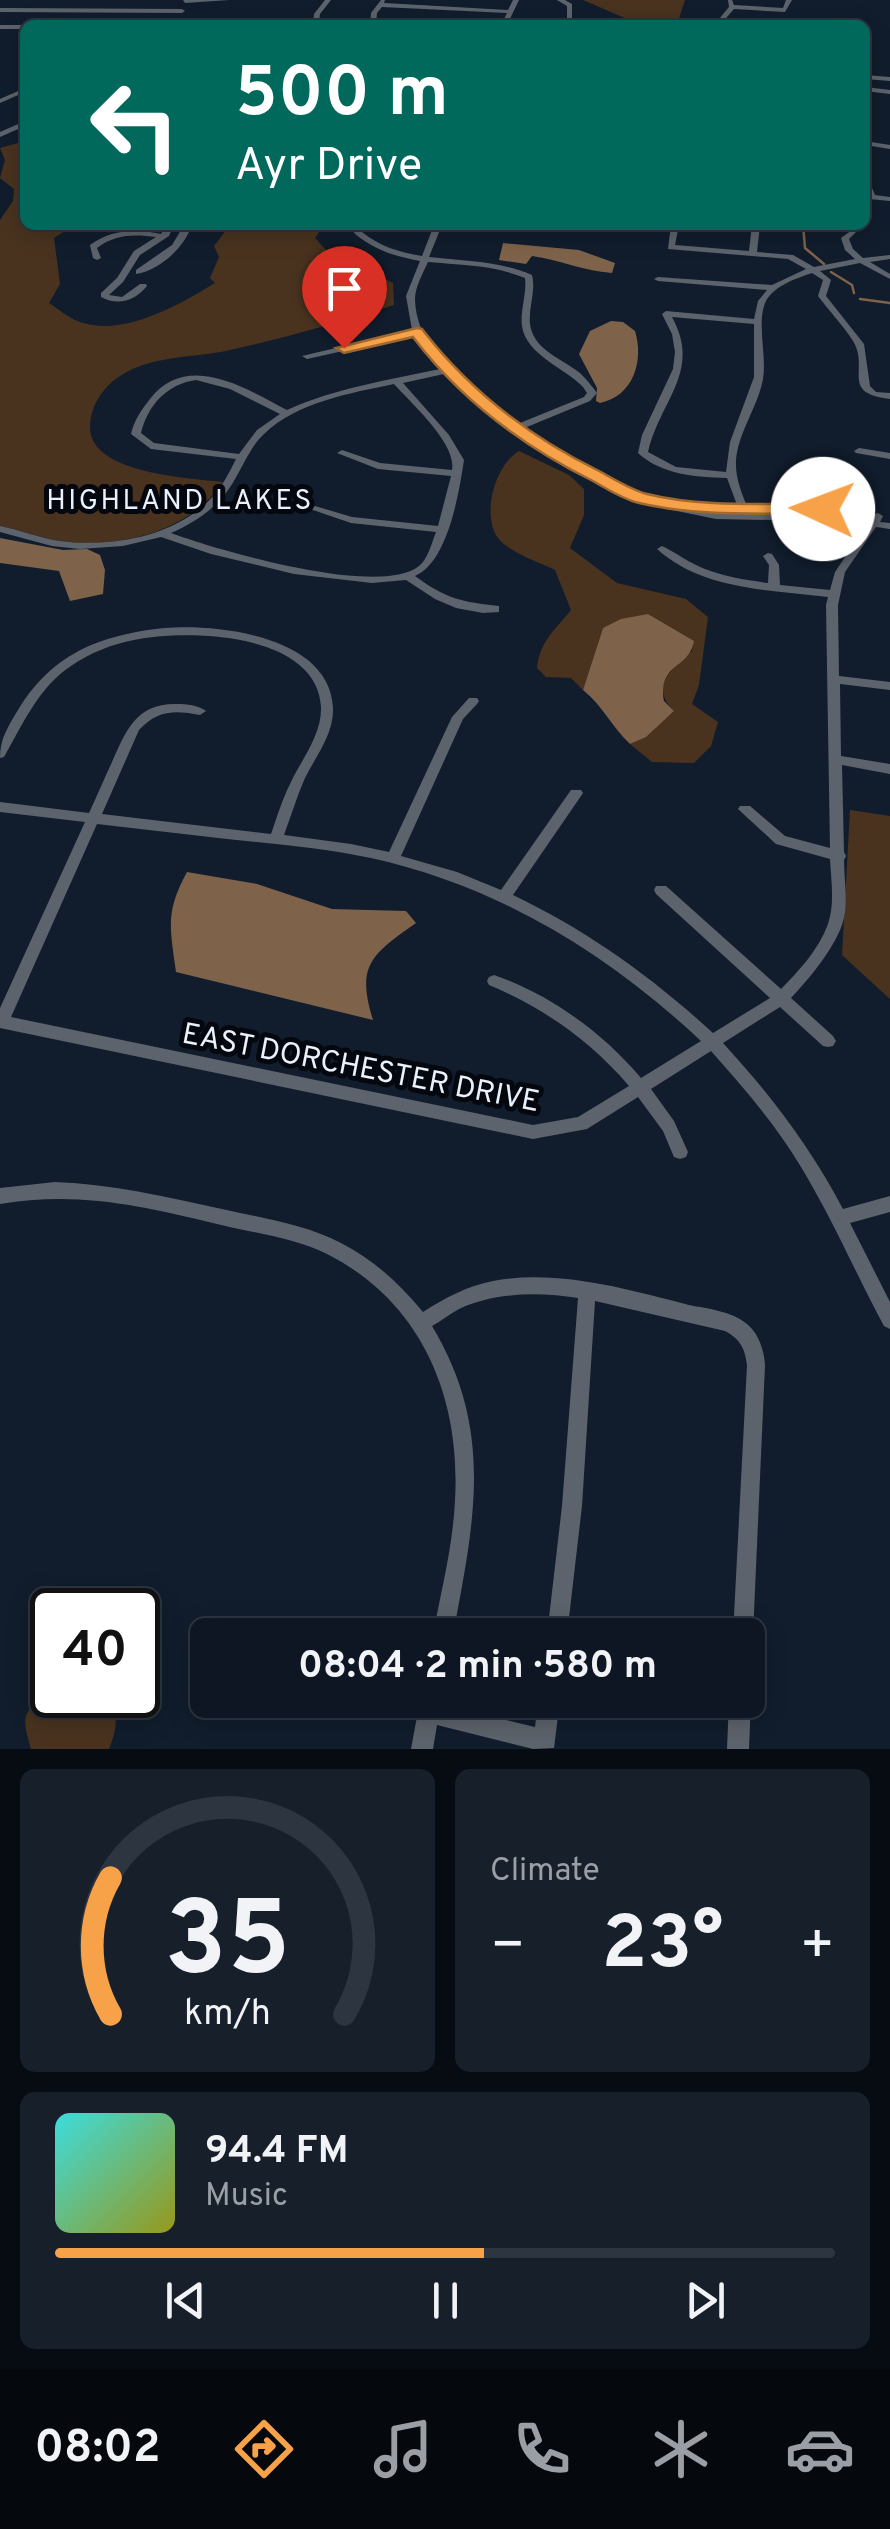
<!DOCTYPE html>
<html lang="en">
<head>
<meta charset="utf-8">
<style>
  :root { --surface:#0d1622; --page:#161f2a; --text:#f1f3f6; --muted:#9a9fa5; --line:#2d3540; --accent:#f7a248 }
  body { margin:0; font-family:Overpass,sans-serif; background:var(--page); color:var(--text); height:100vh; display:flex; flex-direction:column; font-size:38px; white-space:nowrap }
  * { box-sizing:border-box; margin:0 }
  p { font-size:32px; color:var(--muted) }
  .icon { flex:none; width:55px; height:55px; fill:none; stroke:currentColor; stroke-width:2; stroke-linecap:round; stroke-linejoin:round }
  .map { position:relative; height:1749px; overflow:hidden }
  .drawer { display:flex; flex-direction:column; gap:20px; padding:20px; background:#070c13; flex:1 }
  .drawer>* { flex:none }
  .guide { position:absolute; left:20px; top:20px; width:850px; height:210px; border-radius:15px; box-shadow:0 5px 25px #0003,0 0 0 2px var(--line); background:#00695c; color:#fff; overflow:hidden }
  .speed { position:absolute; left:30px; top:1588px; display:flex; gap:20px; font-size:50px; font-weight:700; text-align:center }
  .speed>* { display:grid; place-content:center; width:130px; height:130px; border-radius:50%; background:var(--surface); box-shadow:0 5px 25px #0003,0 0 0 2px var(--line); line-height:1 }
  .speed .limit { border:5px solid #111; border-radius:15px; background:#fff; color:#111 }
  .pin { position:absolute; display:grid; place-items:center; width:85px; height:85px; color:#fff; margin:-102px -42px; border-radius:50% 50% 50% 0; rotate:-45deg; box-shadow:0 0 10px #0007 }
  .pin .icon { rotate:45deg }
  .me { position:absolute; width:110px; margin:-55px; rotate:272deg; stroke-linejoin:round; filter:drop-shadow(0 0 8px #0008) }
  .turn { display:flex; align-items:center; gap:35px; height:210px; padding:0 50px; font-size:45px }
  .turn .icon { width:130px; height:130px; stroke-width:2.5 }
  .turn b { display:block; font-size:70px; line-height:85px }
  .big { font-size:75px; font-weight:700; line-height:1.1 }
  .drawer .widget { flex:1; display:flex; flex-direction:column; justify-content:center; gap:15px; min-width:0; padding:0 35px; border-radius:15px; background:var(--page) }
  .drawer .dial { align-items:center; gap:0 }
  .dial svg { height:260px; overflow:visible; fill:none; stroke:var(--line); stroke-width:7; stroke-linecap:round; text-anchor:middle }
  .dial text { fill:var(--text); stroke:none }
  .song { display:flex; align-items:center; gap:30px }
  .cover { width:120px; height:120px; border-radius:15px; background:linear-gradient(135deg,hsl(180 70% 55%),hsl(60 70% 35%)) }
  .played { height:10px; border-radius:5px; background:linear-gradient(90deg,var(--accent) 55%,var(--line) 55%) }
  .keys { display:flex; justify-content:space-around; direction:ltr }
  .heat { display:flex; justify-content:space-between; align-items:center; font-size:55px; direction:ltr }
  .drawer .tiles { flex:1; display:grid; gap:20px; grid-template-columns:1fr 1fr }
  .widget:last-child { grid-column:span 2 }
  .trip { position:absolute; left:190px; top:1618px; width:575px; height:100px; border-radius:15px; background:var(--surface); box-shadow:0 5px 25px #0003,0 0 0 2px var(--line); font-weight:700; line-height:100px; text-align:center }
  .menu { display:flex; height:160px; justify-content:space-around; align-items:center; background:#05090e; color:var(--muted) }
  .menu .icon { width:70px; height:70px }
  .menu .selected { color:var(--accent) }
  .menu b { font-size:45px; color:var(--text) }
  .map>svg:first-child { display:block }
  .green { fill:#49331f }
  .water { fill:#7e6249 }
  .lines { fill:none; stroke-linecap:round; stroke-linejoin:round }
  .stream { stroke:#7e6249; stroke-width:2.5 }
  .minor { fill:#5d636c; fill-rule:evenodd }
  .route { fill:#f7a248; stroke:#a1692f; stroke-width:2.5 }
  .labels { text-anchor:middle; stroke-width:10; stroke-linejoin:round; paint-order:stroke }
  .far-neighbourhood-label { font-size:28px; letter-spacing:2.5px; fill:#e9f1fd; stroke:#04070e }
  .street-label { font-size:30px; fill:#e9f1fd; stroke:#04070e }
</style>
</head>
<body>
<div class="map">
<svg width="890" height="1749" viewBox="0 0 890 1749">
  <rect width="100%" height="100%" fill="#111d2d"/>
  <g class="green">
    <path d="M583 0H685L677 25 627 19Z"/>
    <path d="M25 141V225H74L54 238 60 284 49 303C57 308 66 316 75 320 119 340 179 305 215 283L210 278 219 257 214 246 230 225H264L255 230 265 232 283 225H324L315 238 327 251 393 283 394 305C340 322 285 338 230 350 196 358 156 355 125 373 105 384 90 404 90 428 91 474 190 478 223 482 189 532 119 549 61 541 40 538 21 530 0 526V220L13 201 14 189 0 178 5 160 0 148Z"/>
    <path d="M519 451 569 475 584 489V515L570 548 617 583 686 599 708 617 699 685 692 704 718 722 711 746 694 763 652 762 630 744 646 736 674 711C649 686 671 670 692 651L693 641 648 614 603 628 583 690 571 678 546 677 537 668C540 641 555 630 571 610L555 570C538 562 510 553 498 538 481 514 495 465 519 451Z"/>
    <path d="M850 810 890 816V999L842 955Z"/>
    <path d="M52 1692V1695H112C118 1715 117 1730 109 1749H31C21 1714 22 1712 52 1692Z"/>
  </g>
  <g class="water">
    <path d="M503 243 579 250 615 263 612 273C583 271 560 260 532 256L526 264 499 260Z"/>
    <path d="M611 321 623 322 635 331C644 360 634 396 600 403L596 401 597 388 579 354 590 331Z"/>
    <path d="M0 538 63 550 87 549 100 555 105 570 103 594 70 601 59 571 0 563Z"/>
    <path d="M648 614 694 641C689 670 658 662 664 701L674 711 646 737 630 744C612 727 603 706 583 690L603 628 621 619Z"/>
    <path d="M187 872 257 884 332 909 406 911 416 923C371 955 356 965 373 1020L176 972C170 928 165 912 187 872Z"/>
  </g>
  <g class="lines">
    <g class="stream">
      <path d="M803 225 805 248 824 264"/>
      <path d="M831 272 852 285 854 293"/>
      <path d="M860 299 890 303"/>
    </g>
    <g class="minor">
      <path d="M183 0H229L185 3Z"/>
      <path d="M325 0H331L320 14 319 23 323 25H283L313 23 314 14Z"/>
      <path d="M381 0H385L384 3 508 10 513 0H519L507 25H501L507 13 382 7 377 13 376 25H370L371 13Z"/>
      <path d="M557 0H565L572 4V18L584 25H576L567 20V6Z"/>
      <path d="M732 0 734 5 783 8 786 0H792L785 12 734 9 720 25H714L729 7 728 0Z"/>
      <path d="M0 8 182 9 185 11 182 13 0 12Z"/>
      <path d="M277 21 279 24 250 25 253 23Z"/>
      <rect x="0" y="25" width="25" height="4"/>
      <path d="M865 75 890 77V81L865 79Z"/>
      <path d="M865 87 890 90V94L865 91Z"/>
      <path d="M25 88V92L0 103V99Z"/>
      <path d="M25 121V126L0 137V132Z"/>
      <path d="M865 141 890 145V149L865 145Z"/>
      <path d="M865 179 869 181 875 195 890 197V201L869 199 865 190Z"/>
      <path d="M166 225H174L169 236 140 255 123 282 109 295 122 297 140 284H146L147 286C135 301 118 306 101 297V293L117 278 134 251 156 237C134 234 115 234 97 248L101 258 97 260 93 258 90 245C112 229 136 229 161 234Z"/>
      <path d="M184 225H192C184 248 160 270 136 274V270L172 245Z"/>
      <path d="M357 225H365L362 232C381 247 399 252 422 256L434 225H442L429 257C465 261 499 261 532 275 537 294 525 313 532 332 539 352 566 361 581 374 587 380 592 386 597 393L590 401 522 429C551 447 580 467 610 482 650 500 696 512 740 513L727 478C696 477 662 475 638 453L642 435 673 369 675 352 672 334 662 314 666 311 754 319 758 301 767 290 658 281 654 279 658 277 772 285 806 269 788 259 668 249 671 225H679L675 245 749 251 752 225H760L757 252 793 255 814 267 855 259 845 250 841 238 852 230 856 232 849 239 853 249 863 258 890 255V259L870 262 890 274V279L860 263 820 271 831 280 826 296 864 344 870 386 876 392 890 393V399C839 393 870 369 853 341 843 325 829 311 818 296L823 280 812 273C797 278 774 286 766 301 756 321 767 356 763 379 758 407 738 432 736 461 735 479 743 497 750 513L825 515 870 520 874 514 878 513 883 516 880 522 890 523V529L876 527 845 572 838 605 839 676 890 682V690L840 684 841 756 890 764V774L842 765 844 852 846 856 844 860C844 880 849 905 842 925 833 950 809 979 791 998L833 1036 836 1041 833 1046 828 1047 823 1046 780 1007 723 1043C770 1094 811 1148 843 1209L890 1196V1212L850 1223 890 1302V1329L884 1326C856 1274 832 1218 801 1167 776 1125 744 1088 711 1051L651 1089 674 1121 688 1152 686 1157 680 1159 674 1157 663 1131 638 1097 587 1129 533 1139 0 1028V1008L85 822 0 812V802L89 813C97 796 104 779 112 762 126 731 136 703 177 704 187 704 198 705 206 711L200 715C175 710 157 710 139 730L102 814 271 834C277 817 282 800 290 784 301 760 322 735 321 707 317 632 187 629 134 640 112 644 90 653 71 666 38 688 23 724 4 757L0 758C0 738 8 727 18 710 36 680 59 659 91 645 114 636 139 630 165 628 219 624 330 636 333 708 334 734 316 756 305 778 297 796 291 816 284 835L351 844 389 852 452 717 469 698H477L479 701 477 704 463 719 401 856 457 872 501 890 571 790H581L583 793 581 796 513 895C588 931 652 977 713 1033L770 998 656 894 654 890 656 886H666L781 989C799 971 819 949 828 924 835 904 831 879 830 859L776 844 738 809 740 806H750L785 836 830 848 826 605 828 597C771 590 702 590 657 549L662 546C677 553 689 563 705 569 725 577 747 580 768 583L769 565 763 556 768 553 772 554 779 565 780 585 830 590 835 572 866 526 825 521 716 519 667 509 603 486 511 431 444 374 403 383 449 435 464 460C459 493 448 562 415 576 446 599 462 602 499 606V612L483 613 456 608 435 599 406 580 372 583 294 574 211 554 161 537 123 546 80 549 52 546 0 532V526C20 530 40 538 60 541 113 548 180 536 216 493 224 483 230 471 236 459L151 449 131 434C134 421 141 410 150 399 187 351 245 388 287 410 336 388 388 380 440 369L415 335 307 359 302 356 412 330 406 296 420 261C394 256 374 250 354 233ZM428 262C461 265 494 265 525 278 527 294 520 310 522 326 526 355 565 368 583 387L587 393 584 397 515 425C477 392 416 355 415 299 415 287 423 273 428 262ZM672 317 754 324V377L730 442 726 472 676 467 648 452C660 400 702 372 672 317ZM196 380 230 389 280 414 257 430 239 454 154 443 141 433C148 405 167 384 196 380ZM394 384C412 404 457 444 452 470L380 463 342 450 337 453 378 469 451 476 438 526 352 517 315 506 310 509 351 523 436 532C432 542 428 559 419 566 379 598 217 550 171 533 198 521 220 506 235 479 244 464 251 446 264 434 297 402 351 393 394 384ZM97 824C140 829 184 834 227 839 275 844 323 848 371 858 498 886 607 953 701 1041L641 1078C602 1032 551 995 494 975L489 977 487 981 489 985C542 1007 591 1041 629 1086L578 1117 533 1125 11 1017Z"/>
      <path d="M859 448 890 453V459L856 453 854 451Z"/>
      <path d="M55 1182C113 1184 166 1197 222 1209 262 1218 304 1224 341 1243 374 1260 399 1283 423 1312 445 1298 467 1286 493 1281 558 1269 626 1289 689 1305 709 1309 731 1311 747 1324 759 1334 764 1350 765 1365L753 1635 750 1642 748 1643V1635H733L747 1365C745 1348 740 1339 725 1331L595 1301 582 1506 567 1635H547L562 1506 578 1298C540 1292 495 1292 459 1309 450 1314 441 1321 432 1326 495 1431 474 1522 453 1635H433C441 1591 453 1546 455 1500 461 1398 422 1302 327 1254 293 1237 253 1233 217 1224 142 1206 78 1191 0 1204V1188Z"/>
      <path d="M748 1692 751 1700 749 1749H727L729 1700H748Z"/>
      <path d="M420 1700H442L441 1704 535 1727 538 1700H560L554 1748 533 1749 437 1725 433 1749H411Z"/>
    </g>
  </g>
  <path class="route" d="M417 328 422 329C469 390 530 437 599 471 614 479 631 490 647 494 704 508 765 503 823 504L831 509 823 514C762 513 699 517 639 503 622 499 606 488 591 480 521 445 460 399 413 337L344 353 336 348Z"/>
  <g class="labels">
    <g class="far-neighbourhood-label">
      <text x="180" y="509">HIGHLAND LAKES</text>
    </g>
    <g class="street-label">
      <text transform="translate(361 1067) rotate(11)" y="10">EAST DORCHESTER DRIVE</text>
    </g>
  </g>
</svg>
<div class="speed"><div class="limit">40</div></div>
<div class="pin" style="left:344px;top:348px;background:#d93025"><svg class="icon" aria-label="arrive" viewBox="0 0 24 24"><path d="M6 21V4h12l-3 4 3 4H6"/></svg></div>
<svg class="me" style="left:823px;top:509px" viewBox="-20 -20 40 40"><circle r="19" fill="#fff"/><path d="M0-13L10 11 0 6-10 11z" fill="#f7a248"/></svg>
<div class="trip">08:04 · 2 min · 580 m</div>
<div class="guide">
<div class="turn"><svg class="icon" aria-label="left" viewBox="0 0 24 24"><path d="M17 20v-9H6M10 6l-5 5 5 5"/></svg><div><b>500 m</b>Ayr Drive</div></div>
</div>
</div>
<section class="drawer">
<div class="tiles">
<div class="widget dial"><svg viewBox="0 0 100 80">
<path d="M14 69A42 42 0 1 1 86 69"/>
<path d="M14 69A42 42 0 0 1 14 27" stroke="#f7a248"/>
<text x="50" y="56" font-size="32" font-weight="700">35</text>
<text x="50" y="72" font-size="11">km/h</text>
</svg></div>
<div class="widget"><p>Climate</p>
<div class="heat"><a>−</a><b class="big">23°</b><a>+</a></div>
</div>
<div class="widget">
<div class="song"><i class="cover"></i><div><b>94.4 FM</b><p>Music</p></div></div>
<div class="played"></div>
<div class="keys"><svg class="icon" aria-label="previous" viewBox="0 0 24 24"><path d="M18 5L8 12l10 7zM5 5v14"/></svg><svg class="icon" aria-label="pause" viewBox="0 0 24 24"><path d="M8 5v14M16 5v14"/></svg><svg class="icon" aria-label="next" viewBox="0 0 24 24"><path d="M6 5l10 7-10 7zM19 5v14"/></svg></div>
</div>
</div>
</section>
<nav class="menu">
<b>08:02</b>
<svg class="icon selected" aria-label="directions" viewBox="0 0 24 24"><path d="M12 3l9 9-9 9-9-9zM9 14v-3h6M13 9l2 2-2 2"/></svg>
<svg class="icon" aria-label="music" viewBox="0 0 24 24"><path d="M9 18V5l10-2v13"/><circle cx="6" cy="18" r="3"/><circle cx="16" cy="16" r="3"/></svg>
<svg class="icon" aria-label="phone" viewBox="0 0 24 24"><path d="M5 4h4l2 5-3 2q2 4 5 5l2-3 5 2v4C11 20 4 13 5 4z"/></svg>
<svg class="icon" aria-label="climate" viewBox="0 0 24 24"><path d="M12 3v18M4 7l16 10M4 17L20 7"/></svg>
<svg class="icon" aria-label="car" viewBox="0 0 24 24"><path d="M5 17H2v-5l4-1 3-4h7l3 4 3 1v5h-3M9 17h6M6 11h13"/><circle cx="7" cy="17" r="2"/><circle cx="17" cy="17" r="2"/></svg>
</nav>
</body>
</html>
